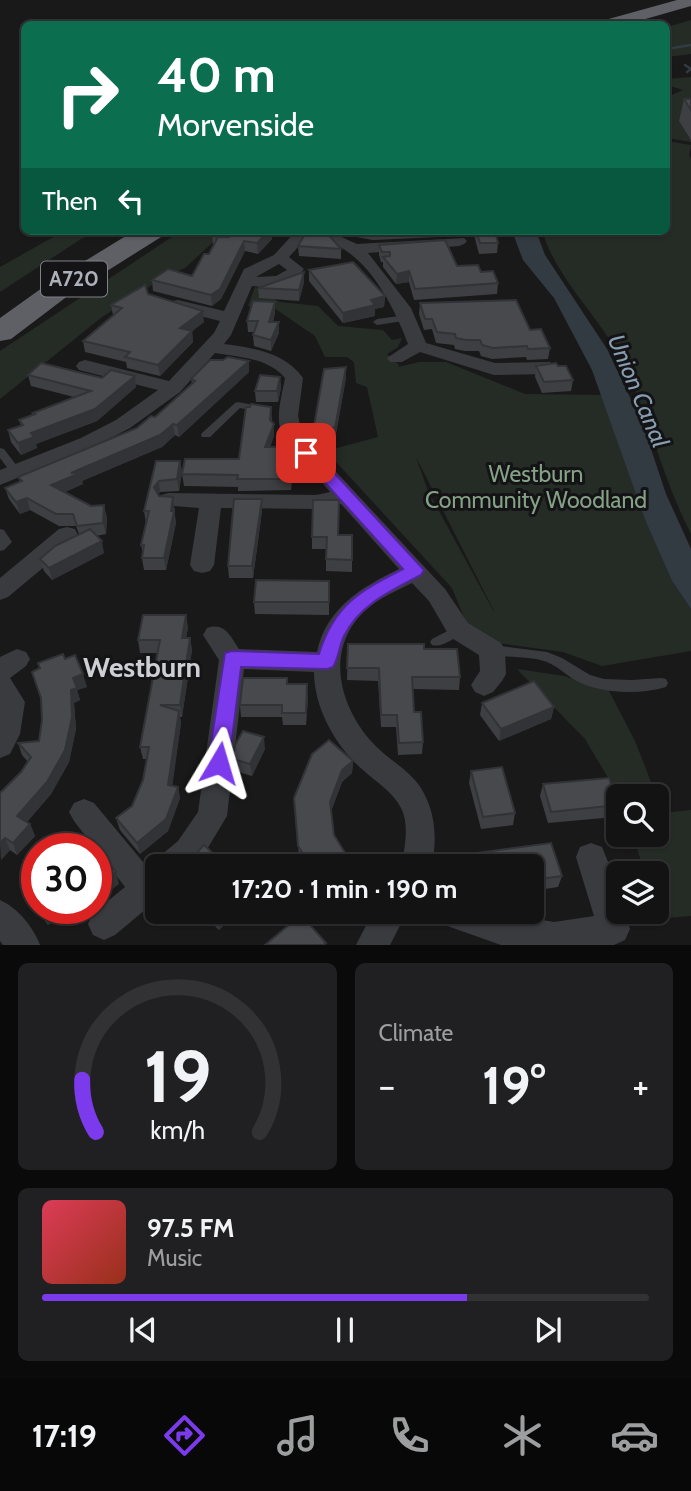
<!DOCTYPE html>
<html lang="en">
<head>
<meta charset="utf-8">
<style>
  :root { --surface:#131314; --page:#202022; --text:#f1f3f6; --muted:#9d9ea0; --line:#323234; --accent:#7c3aed }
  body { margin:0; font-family:Cabin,sans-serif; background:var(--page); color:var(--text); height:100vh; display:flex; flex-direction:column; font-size:26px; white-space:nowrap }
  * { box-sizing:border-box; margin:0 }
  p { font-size:23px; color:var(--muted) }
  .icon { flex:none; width:38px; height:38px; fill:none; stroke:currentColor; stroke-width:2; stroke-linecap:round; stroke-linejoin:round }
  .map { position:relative; height:945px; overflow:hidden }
  .sheet { display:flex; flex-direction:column; gap:18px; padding:18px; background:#0a0a0b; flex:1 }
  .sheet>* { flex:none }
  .guide { position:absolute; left:21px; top:21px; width:649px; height:214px; border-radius:10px; box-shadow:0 2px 5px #0004,0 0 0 2px var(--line); background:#0b6e4f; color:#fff; overflow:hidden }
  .tools { position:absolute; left:606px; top:784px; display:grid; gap:14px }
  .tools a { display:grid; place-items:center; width:63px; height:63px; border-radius:10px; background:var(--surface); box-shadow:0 2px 5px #0004,0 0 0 2px var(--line); font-size:35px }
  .speed { position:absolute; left:21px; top:833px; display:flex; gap:14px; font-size:35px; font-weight:700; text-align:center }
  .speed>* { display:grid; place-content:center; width:91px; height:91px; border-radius:50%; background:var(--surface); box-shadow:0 2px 5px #0004,0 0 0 2px var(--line); line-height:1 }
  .speed .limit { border:10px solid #d22; background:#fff; color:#111 }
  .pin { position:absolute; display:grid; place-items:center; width:60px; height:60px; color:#fff; margin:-30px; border-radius:14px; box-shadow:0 4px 10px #0006 }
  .me { position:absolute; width:77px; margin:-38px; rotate:7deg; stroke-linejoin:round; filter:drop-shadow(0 0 5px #0008) }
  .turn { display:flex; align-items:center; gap:24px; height:147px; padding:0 21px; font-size:32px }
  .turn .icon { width:91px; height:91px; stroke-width:2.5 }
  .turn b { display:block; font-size:49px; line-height:60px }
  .then { display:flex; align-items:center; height:66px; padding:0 21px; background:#0003; gap:14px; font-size:26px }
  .big { font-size:52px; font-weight:800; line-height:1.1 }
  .sheet .tile { flex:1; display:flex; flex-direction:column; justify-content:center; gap:10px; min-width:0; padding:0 24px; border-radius:10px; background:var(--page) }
  .sheet .dial { align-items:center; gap:0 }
  .dial svg { height:182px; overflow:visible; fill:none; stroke:var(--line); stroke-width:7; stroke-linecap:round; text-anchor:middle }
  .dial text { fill:var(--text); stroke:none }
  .song { display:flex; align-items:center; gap:21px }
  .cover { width:84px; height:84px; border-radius:10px; background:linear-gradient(135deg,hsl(350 70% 55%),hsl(10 70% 35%)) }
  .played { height:7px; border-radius:4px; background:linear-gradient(90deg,var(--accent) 70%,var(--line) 70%) }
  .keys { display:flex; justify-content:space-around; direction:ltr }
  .heat { display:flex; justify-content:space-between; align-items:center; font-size:38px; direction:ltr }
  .sheet .tiles { flex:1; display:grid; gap:18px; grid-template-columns:1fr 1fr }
  .tile:last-child { grid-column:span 2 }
  .trip { position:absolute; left:145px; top:854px; width:399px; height:70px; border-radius:10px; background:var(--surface); box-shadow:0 2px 5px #0004,0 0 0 2px var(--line); font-weight:800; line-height:70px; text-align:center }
  .dock { display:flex; height:112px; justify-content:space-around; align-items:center; background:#080808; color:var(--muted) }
  .dock .icon { width:49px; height:49px }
  .dock .on { color:var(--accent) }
  .dock b { font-size:32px; color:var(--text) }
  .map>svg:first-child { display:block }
  .green { fill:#252c26; fill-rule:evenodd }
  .water { fill:#333b42 }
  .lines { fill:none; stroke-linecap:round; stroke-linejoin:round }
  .stream { stroke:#333b42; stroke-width:2.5 }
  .service { fill:#3a3b3f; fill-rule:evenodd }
  .minor { fill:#3a3b3f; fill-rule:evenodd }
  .trunk { fill:#5e6066; fill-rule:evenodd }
  .wall { fill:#3e3f42 }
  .shaded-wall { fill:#323336 }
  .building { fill:#48494d; stroke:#323336; stroke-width:2 }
  .route { fill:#7c3aed; stroke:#51269a; stroke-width:2 }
  .labels { text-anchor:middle; stroke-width:6; stroke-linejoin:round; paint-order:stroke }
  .shield { fill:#141315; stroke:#7e8188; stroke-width:2 }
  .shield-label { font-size:21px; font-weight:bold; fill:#acb0b9 }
  .park-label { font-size:23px; fill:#85a287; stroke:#141315 }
  .water-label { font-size:24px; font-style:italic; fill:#879db0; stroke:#141315 }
  .near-neighbourhood-label { font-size:28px; font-weight:bold; fill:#cdcfd5; stroke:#141315 }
</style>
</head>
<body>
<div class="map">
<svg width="691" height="945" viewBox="0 0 691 945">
  <rect width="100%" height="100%" fill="#19191a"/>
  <g class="green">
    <path d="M691 20V54L667 57V27Z"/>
    <path d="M691 77V142L667 138V97L683 90 667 85V79Z"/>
    <path d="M667 141 691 145 689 155 691 159V534C662 478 649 415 621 359 598 315 557 279 542 231H667Z"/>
    <path d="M64 231H97L81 239 0 292V267Z"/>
    <path d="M181 231H238L212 243 185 268 164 277 102 317 0 399V351Z"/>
    <path d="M255 287 271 290V297L280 302 318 306 338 326 383 330 392 340 402 338 398 347 387 354 399 365 398 367 419 362H446L525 394 603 395 646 522 672 581 691 609V651L602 666 563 652 483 641 465 620 452 588 326 451 378 437 367 387 356 383 354 362 347 357H325L315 336 274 308 248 306ZM416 457 494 611V612L428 491Z"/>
    <path d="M517 669 564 676 608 689 635 741 663 813 691 810V916L640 920 638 912H656V873H626L625 869 644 871 633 835H656V796H619L585 739Z"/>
  </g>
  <path class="water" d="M512 231H536L545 255 607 349 643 425 666 494 691 549V609L672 581 646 522 592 370 554 298 523 260Z"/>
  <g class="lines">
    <g class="stream">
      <path d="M667 49 691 45"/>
      <path d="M685 65 691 69 687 72"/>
    </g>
    <g class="service">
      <path d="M407 315 410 316V320L377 325 373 322 377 319Z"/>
      <path d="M238 402 263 407 265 409 260 412 240 408 210 437H202L201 435 202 433 235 403Z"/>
      <path d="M0 448 4 449 20 470 21 472 20 474H12L0 458Z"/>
      <path d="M0 529 4 530 12 542 4 550 0 551Z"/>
      <path d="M459 625 463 627 465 630 463 633C454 638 442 648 432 645L430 642 432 639Z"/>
      <path d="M492 645 547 652 562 658 590 675 604 679 632 680 661 678 666 679 668 683 666 687C639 695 600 694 575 680 565 674 557 666 547 662 528 655 507 659 488 653L486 650 488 647Z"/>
    </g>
    <g class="minor">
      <path d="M296 231H328L357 244 464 238 467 241 464 244 459 246 368 253 411 308 426 343 495 363 550 362 559 368 550 374 494 375 420 352 402 362H390L387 358 408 344C396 311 373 265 340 247 331 241 319 238 310 234L289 257 304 269C291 287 273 288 252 286L231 335 224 344C253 348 285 352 303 378L298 416 303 438 300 442H286C273 423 281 400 285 378 268 358 239 357 215 353L180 392 130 428 95 446 0 485V470L81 438 116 420 158 390 79 370 76 366 79 362 85 360 169 381 214 333 220 321 172 309 170 305 172 301 178 300 224 311 244 269 274 255ZM279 264 287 270 276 276 256 277Z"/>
      <path d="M306 446 313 447 445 589 468 623 501 643 505 650 506 674 502 681 493 692 484 696 475 692 471 685 480 671 479 655 450 637 429 601 412 583C396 591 379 598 366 610 325 647 338 703 370 740 385 758 408 768 421 788 436 813 437 838 432 866H402C404 848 410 825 401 808 393 792 376 782 363 770 336 747 314 708 314 672L244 669 227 816 200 861 194 866H158V899L115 935 104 940 93 935 88 924 93 913 125 887 74 821 69 812 74 803 84 799 94 803 148 868 156 865 160 856 178 841 198 812 219 660 203 635 207 628C225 622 230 636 239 649L317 652C326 608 362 587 399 569L341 504 316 509 221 508 214 565 210 571 202 573 194 571 190 565 199 508 161 505 158 500 161 495 169 493 316 495 330 492 296 452 299 447Z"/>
      <path d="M67 527 75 529 78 535 75 541 8 597 0 600V578L59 529Z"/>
      <path d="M17 649 26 652 30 659 26 666 10 678 25 702 20 734 10 754 0 758V657Z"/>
      <path d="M591 843 602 847C611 868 618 889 618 912H624L630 929 625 940 614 945H501L439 923 434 912H497L554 922 594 916 576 857 580 847Z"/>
      <path d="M0 900C18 908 33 927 40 945H3L0 941Z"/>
      <path d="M373 912H407L390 945H356Z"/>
    </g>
    <g class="trunk">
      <path d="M677 0H691V6L628 24H602L605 20Z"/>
      <path d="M134 231H165L161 237 69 295 11 339 0 341V318L49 283Z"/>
    </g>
  </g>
  <g class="wall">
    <path d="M684 99H691V140L679 121Z"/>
    <path d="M340 231H495L498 243 497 253 479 254 473 231 438 232V237L373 240 340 234Z"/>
    <path d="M212 234 272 239 258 254 245 251 221 299 212 306 153 291 152 280 192 276 209 254 214 244H213Z"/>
    <path d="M379 245 481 272 498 283 497 294 414 300 409 282 396 284 383 267V262H381L379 255Z"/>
    <path d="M298 246 341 249V259L299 256Z"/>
    <path d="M309 270 385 296 384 307 375 309V316L343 323 309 281Z"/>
    <path d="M304 282 299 301 259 298 258 288Z"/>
    <path d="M148 294 204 322 192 331 193 342 160 376 127 368 126 362 85 352 83 341 113 315 111 305Z"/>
    <path d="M420 303 550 348 548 359 527 360 526 357 492 359 481 356 479 351H465L455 349 454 345 436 343 432 329 424 330 419 314Z"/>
    <path d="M275 313 273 322 279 333 271 351 254 346 253 335 254 332H248L247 321Z"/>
    <path d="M536 366H558L573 380 571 391 542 393 535 377Z"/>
    <path d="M249 372 179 437 175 435 162 447 82 481 83 484 65 492 107 517 106 534 96 536 104 553 52 580 44 571 40 559 79 534 76 526H59L30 510 20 514 9 499 5 488 20 482 18 477 137 428 155 417 192 384 191 379Z"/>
    <path d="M28 375 136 387 97 421 36 444 37 448 21 455 11 442 8 430 21 426 19 420 34 415 33 413 74 397 31 386Z"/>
    <path d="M280 377 281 388 278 402H256L255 391Z"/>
    <path d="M346 378 335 439 315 438 314 426Z"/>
    <path d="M250 407H271L272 422 274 436 270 447H293L294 459 291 490 238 491V487L184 486 182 474 239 459Z"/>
    <path d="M156 461H180L182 472 179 491 160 492 158 495 175 509 174 513 176 523 166 570H144L142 558 143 553 141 545 146 523 144 511Z"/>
    <path d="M262 499V511L253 578H229L228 566Z"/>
    <path d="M339 535H352V572L326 571V549H312V537Z"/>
    <path d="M329 581V615L255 614 254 602Z"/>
    <path d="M188 627 186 638H190L192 650 182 717H180L181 723 172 785 178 787 180 798 168 831 140 854 120 830 116 818 132 806 143 780 147 759H143L140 747 158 653H140L138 640Z"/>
    <path d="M348 644 424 649 460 677 459 690 413 689 414 712 423 742 422 754 398 755 396 727H381L378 681 347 680Z"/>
    <path d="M65 659 87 687 77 690 80 700 74 703 76 729 69 762 51 794 27 822 30 824 35 836 17 855 10 850 1 860 0 793 21 772 28 762 22 755 18 743 39 741 42 720 41 700 32 672Z"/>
    <path d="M287 678V684L308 697 306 725H283L282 717H241L240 705Z"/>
    <path d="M482 703 554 707 551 719 499 741 480 715Z"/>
    <path d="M265 749 252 776 235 771 233 759Z"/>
    <path d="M353 761 352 773 342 782 331 811 334 835 353 866H304L299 857 294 798Z"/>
    <path d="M471 771 515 813 513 825 481 829 469 783Z"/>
    <path d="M543 784 618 803V808L615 817 548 823 540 796Z"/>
    <path d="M551 843 562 876 558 887 532 891V866H460L462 855Z"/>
    <path d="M37 863V908H83L66 922 60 916 48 925 26 897 21 886 31 878 28 870Z"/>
    <path d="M201 912H237L219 930Z"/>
    <path d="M339 912H358L353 920Z"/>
  </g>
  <g class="shaded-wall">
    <path d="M269 231H272V239L258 254 257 243Z"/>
    <path d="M244 241 245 251 221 299 212 306 211 295Z"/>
    <path d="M409 271V282L396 284 397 274Z"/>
    <path d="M304 272V282L299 301V290Z"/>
    <path d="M385 296 384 307 375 309V316L343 323V313L371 300Z"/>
    <path d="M275 302V313L269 333V322Z"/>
    <path d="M203 311 204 322 192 331 193 342 160 376 158 365 180 328Z"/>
    <path d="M279 322V333L271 351V340Z"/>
    <path d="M249 361V372L179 437 177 425Z"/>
    <path d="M346 367V378L335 439V428Z"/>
    <path d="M135 376 136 387 97 421 36 444 37 448 21 455 18 443 31 433Z"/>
    <path d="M280 377 281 388 278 402 277 391Z"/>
    <path d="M173 424 175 435 162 447 82 481 83 484 54 497 51 485 71 473Z"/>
    <path d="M274 424V436L266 459 265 447Z"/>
    <path d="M293 447 294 459 291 490V479Z"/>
    <path d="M180 461 182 472 179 491 177 479Z"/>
    <path d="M159 481 160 492 156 499 154 487Z"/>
    <path d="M173 497 176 523 166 570 164 558Z"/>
    <path d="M27 498 30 510 20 514 16 502Z"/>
    <path d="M262 499V511L253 578 252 566Z"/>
    <path d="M104 505 107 517 106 534 103 523Z"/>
    <path d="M102 541 104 553 52 580 49 568Z"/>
    <path d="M186 615 188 627 184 650 182 638Z"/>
    <path d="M190 638 192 650 182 717 180 705Z"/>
    <path d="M83 674 87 687 77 690 80 700 74 703 76 729 69 762 51 794 22 827 17 816 71 690 73 678Z"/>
    <path d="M307 684 308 697 306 725V713Z"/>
    <path d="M554 707 551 719 499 741 501 729Z"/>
    <path d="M179 711 181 723 171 796 168 785Z"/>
    <path d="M264 737 265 749 252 776 250 764Z"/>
    <path d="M353 761 352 773 342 782 330 814V802L342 770Z"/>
    <path d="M178 787 180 798 168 831 140 854 137 843Z"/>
    <path d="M30 824 35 836 17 855 13 843Z"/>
    <path d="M5 838 10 850 1 860 0 843Z"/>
    <path d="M218 858 219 866H215L214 862Z"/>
    <path d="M116 872 119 884 96 902V888Z"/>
    <path d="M51 908H58L60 916 48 925 44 914Z"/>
    <path d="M65 908H83L66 922 62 911Z"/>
    <path d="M224 912H237L219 930 217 918Z"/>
    <path d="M353 912H358L353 920Z"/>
  </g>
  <g class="building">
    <path d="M684 99H691V110Z"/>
    <path d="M213 231H269L257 243 244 241 220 289 211 295 152 280 168 269 192 276 204 254H209L218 237H230L212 234Z"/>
    <path d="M307 231H321L328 234 341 249 298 246Z"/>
    <path d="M476 231H495L498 243H480Z"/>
    <path d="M445 240 457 266 478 265 481 272 493 271 498 283 415 289 409 271 397 274 383 257 390 256V252H382L379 245Z"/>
    <path d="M353 262 385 296 371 300 375 305 343 313 309 270Z"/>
    <path d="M304 272 299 290 258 288Z"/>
    <path d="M145 285 148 294 203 311 180 328 192 331 158 365 125 357 130 352 83 341 122 308 111 305Z"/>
    <path d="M516 300 530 330 541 329 550 348 528 349 527 346 493 348 482 345 480 340H466L456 338 455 334 437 332 432 319H425L420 303Z"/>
    <path d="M253 301 275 302 269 322H279L271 340 253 335 258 321H247Z"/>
    <path d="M228 357 249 361 177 425 173 424 160 435 71 473H80L51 485 91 506 104 505 103 523 77 526 73 514H56L27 498 16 502 5 488 22 481 18 477 137 428 151 416 155 417 195 381 191 379 210 360H223Z"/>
    <path d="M41 363 102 378 111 370 135 376 95 409 31 433 34 437 18 443 8 430 23 425 19 420 35 414 33 413 91 391 28 375Z"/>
    <path d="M556 363 558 366H566L573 380 544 382 536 366Z"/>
    <path d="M346 367 335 428 314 426 324 369Z"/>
    <path d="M260 375 280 377 277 391H255Z"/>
    <path d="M251 404 271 407 270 420 274 424 265 447H293L291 479H237L238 475 182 474 185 459H239L246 407H250Z"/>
    <path d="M156 461H180L177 479 159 481 154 487 159 496 173 497 171 511H174L164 558H142L144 545H141L149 511H144Z"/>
    <path d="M234 499H262L252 566H228Z"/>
    <path d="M313 500H339L338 535H352V560L326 559 327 537H312Z"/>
    <path d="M90 529 102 541 49 568 40 559 55 546Z"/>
    <path d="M256 580 329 581V602H254Z"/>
    <path d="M143 615H186L182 638H190L180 705H160L179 711 168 785 178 787 166 819 137 843 116 818 132 806 143 780 149 747H140L160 640H138Z"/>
    <path d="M348 644H424V649H457L460 677H412L414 712H421L423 742 399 743 397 715H381L379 668H347Z"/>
    <path d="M63 654 65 659 75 655 83 674 73 678 77 688 71 690 72 717 65 750 47 782 17 816 30 824 13 843 5 838 0 843V793L21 772 31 757 18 743 39 741 42 720 41 698 32 672 40 668 38 663Z"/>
    <path d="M243 678H287V684H307L306 713H282V705H240Z"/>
    <path d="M534 681 554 707 501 729 482 703Z"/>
    <path d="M243 731 264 737 250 764 233 759 235 745Z"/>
    <path d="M329 740 353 761 342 770 330 802 334 835 353 866H311L298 846 294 798 312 754Z"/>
    <path d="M502 767 515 813 483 817 471 771Z"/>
    <path d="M609 778 618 805 551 812 543 784Z"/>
    <path d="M93 843 116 872 96 888V849H86Z"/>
    <path d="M551 843 562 876 532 880V866H464L462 855Z"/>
    <path d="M204 845 218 858 214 862 219 866H177L186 857 194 856Z"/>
    <path d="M37 863V905L21 886 33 877 28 870Z"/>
    <path d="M39 908H51L44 914Z"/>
    <path d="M210 912H224L217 918Z"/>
    <path d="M301 915 326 943 323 945H265Z"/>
  </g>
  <path class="route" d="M306 448 312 449 424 570 421 575C391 591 360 604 344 636 339 646 339 657 333 667L327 669 241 667 229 763 226 770 219 773 211 770 208 763 225 653 232 651 319 654C334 605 360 591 403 569L301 456 299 453Z"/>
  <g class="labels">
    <rect class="shield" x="41" y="261.5" width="66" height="35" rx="5"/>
    <g class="shield-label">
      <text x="74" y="286">A720</text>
    </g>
    <g class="park-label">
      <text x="536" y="482">Westburn<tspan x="536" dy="26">Community Woodland</tspan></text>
    </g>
    <g class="water-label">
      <text transform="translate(638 391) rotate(67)" y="8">Union Canal</text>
    </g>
    <g class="near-neighbourhood-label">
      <text x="142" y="677">Westburn</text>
    </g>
  </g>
</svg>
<div class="tools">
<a><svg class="icon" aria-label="search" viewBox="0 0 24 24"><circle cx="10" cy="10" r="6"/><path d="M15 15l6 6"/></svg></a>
<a><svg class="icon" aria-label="layers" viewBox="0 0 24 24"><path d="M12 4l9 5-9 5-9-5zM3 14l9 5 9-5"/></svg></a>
</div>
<div class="speed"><div class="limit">30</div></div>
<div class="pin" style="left:306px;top:453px;background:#d93025"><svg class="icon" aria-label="arrive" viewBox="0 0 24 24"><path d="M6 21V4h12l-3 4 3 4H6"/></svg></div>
<svg class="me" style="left:219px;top:763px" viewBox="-20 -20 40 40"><path d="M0-17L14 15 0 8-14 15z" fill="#7c3aed" stroke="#fff" stroke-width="4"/></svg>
<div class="trip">17:20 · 1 min · 190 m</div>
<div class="guide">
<div class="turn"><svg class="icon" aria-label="right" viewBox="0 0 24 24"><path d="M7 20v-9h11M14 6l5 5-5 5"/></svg><div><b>40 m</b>Morvenside</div></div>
<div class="then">Then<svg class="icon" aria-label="left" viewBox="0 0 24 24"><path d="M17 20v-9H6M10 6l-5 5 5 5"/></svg></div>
</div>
</div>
<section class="sheet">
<div class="tiles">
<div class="tile dial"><svg viewBox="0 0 100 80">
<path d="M14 69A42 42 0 1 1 86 69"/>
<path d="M14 69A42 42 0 0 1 8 46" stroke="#7c3aed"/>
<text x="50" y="56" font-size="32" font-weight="700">19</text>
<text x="50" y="72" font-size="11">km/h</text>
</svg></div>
<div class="tile"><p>Climate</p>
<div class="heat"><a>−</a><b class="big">19°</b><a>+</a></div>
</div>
<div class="tile">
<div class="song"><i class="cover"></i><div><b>97.5 FM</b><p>Music</p></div></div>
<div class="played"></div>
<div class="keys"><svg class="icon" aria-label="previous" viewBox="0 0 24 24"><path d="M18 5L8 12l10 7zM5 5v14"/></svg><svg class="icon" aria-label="pause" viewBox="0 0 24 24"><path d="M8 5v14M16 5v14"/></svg><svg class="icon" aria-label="next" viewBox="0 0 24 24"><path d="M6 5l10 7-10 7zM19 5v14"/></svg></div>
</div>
</div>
</section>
<nav class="dock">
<b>17:19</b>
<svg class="icon on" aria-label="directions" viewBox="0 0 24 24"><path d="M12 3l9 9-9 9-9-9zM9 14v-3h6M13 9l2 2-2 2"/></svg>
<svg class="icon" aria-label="music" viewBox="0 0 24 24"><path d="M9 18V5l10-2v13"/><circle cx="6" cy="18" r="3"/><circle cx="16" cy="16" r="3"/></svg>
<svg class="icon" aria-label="phone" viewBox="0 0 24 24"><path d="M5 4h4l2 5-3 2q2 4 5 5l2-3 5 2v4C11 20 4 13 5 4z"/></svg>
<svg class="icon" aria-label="climate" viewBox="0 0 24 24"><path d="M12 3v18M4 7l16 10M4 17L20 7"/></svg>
<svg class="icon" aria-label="car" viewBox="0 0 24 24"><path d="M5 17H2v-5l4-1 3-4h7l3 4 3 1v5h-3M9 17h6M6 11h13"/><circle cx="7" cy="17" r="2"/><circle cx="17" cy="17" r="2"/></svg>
</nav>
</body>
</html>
